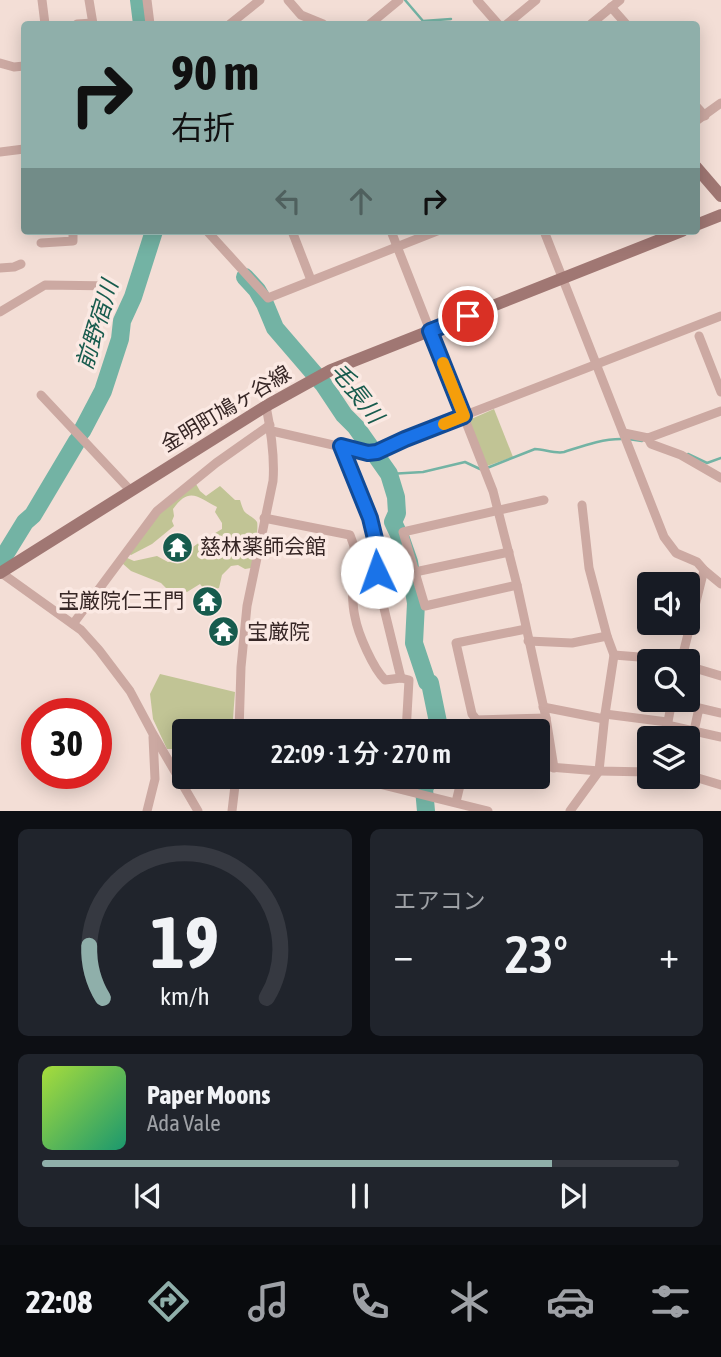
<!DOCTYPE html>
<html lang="ja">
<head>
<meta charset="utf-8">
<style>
  :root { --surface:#171b24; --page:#20242c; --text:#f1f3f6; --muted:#9ea1a6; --line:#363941; --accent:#8fafaa }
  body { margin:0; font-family:"Asap Condensed","Noto Sans JP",sans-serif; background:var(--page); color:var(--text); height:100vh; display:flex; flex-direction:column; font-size:26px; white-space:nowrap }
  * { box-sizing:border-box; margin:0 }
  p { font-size:23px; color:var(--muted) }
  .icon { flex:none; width:38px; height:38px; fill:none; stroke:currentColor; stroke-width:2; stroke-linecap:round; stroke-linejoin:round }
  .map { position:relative; height:811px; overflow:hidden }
  .panel { display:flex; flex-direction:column; gap:18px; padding:18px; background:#0d0f14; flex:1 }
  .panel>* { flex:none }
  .top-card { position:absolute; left:21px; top:21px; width:679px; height:214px; border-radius:7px; box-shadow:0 4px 18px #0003; background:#8fafaa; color:#111; overflow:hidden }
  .tools { position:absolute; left:637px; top:572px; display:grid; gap:14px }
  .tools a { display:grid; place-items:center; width:63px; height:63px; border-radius:7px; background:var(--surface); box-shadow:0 4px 18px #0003; font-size:35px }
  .speed { position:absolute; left:21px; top:698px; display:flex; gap:14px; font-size:35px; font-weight:700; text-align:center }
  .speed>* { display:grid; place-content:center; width:91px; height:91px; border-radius:50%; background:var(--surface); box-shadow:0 4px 18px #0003; line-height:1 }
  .speed .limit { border:10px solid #d22; background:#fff; color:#111 }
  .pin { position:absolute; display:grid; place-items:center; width:60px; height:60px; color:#fff; margin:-30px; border:4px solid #fff; border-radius:50%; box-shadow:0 2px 7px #0007 }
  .me { position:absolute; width:77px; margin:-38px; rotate:357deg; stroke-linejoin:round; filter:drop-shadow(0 0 5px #0008) }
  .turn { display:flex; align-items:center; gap:24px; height:147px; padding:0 35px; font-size:32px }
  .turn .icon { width:91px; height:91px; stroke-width:2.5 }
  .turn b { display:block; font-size:49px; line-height:60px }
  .lanes { display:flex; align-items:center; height:66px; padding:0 35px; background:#0003; justify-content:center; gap:35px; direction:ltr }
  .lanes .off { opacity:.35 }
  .big { font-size:52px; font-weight:600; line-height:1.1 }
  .panel .tile { flex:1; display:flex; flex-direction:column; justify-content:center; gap:10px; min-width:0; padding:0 24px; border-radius:10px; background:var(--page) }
  .panel .dial { align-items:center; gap:0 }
  .dial svg { height:182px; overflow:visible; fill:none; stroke:var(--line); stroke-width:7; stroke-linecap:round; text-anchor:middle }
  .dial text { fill:var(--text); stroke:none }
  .song { display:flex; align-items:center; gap:21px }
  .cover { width:84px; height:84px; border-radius:10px; background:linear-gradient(135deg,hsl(80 70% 55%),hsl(160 70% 35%)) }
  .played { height:7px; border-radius:4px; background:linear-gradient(90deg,var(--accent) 80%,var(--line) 80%) }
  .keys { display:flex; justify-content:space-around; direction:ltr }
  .heat { display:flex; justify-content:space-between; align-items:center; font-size:38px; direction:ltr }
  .panel .tiles { flex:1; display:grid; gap:18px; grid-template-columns:1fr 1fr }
  .tile:last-child { grid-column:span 2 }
  .trip { position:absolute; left:172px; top:719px; width:378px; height:70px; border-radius:7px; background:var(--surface); box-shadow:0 4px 18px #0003; font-weight:600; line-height:70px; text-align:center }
  .dock { display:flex; height:112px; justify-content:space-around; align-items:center; background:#090b0e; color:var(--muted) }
  .dock .icon { width:49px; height:49px }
  .dock .selected { color:var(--accent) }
  .dock b { font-size:32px; color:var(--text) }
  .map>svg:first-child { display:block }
  .green { fill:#c1c495 }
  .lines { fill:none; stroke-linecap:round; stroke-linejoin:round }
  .stream { stroke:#73b3a4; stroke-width:2.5 }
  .river { stroke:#73b3a4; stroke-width:18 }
  .street { stroke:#cca9a2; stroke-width:9 }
  .secondary { stroke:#a07773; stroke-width:12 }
  .route-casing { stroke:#114b97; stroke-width:18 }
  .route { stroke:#1a73e8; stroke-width:12 }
  .slow { stroke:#f59e0b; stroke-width:12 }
  .labels { text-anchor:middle; stroke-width:7; stroke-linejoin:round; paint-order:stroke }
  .street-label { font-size:21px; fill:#362625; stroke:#fbe9e3 }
  .poi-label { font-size:21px; fill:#362625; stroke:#fbe9e3; text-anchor:start }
  .water-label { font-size:23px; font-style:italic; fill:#175b4d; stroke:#fbe9e3 }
</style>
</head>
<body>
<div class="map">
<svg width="721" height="811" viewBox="0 0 721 811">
  <rect width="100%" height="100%" fill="#f3ded6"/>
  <g class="green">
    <path d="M494 409 513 457 487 466 469 420Z"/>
    <path d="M196 484 200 491 206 496 220 486 235 500H240C241 503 242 507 244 511 247 515 254 517 257 522 259 528 253 560 251 568L245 569 238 565 231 566 222 575 219 588 210 590 204 589 200 584 187 592 181 589H167L161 583 131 571 122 563 125 557 134 561 157 556 168 562 173 561 200 542 222 529V523L215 512 217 507C198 497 189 486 173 509L174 516 172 521 174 526 152 544 131 555 128 553 161 510Z"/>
    <path d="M160 674 235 692 232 731 184 732 183 749H167L153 719 150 694Z"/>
  </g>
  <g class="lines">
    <g class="stream">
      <path d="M405 0 423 21 451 19"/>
      <path d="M628 439 642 441"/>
      <path d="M688 454 707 463 721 458"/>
      <path d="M487 468 535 449C544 449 555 454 564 452 583 446 601 439 621 439"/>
      <path d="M389 474 423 472 465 462 480 469"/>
    </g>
    <g class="river">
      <path d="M139 0 142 24"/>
      <path d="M245 277 257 290 265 304 275 328 324 385 344 415 356 427 389 474 396 497 397 513 393 522 401 539 409 562 416 603 414 643 427 682 430 683 440 732"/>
      <path d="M82 431 103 391 120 339 122 321 133 297 154 231"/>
      <path d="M1 561 25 522 33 515 77 441"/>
      <path d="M426 811 424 789 430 777"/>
    </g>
    <g class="street">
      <path d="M42 0 45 24"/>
      <path d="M89 0 93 24"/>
      <path d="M147 0 150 24"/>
      <path d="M288 0 301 15 323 24"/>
      <path d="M477 0 498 24"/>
      <path d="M611 7 626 24"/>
      <path d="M77 24 93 23"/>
      <path d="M230 24 260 0"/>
      <path d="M370 24 399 0"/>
      <path d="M507 24 536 0"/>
      <path d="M591 24 620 0"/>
      <path d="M0 63 14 67 24 66"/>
      <path d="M696 106 705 116"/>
      <path d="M696 121 721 103"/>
      <path d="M0 152 24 149"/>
      <path d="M207 231 268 298 437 231"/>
      <path d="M292 231 311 280"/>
      <path d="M391 231 493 491 517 585 546 718 554 768"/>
      <path d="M544 231 664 537 676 553 697 562 704 570 721 584"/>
      <path d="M41 243 73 241V231"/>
      <path d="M0 268 14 267 21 264"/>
      <path d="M0 312 45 285 114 286"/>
      <path d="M699 336 721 392"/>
      <path d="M41 395 130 490"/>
      <path d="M272 431 368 453 377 451 406 438 721 316"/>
      <path d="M624 433 648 438 721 411"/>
      <path d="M648 438 651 444 681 455 721 478"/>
      <path d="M341 446 364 503 376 543 375 555 379 588 401 678"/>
      <path d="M264 518 350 535 354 546C354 568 350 596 355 617 358 634 373 668 385 680L401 678 409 680 406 732"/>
      <path d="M0 572 81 630 99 650 130 691 153 734 198 811"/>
      <path d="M415 572 509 552"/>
      <path d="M517 585 425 606 403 532 544 500"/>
      <path d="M73 624 157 511 216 463 270 425"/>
      <path d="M528 641 572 643 607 636"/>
      <path d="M614 655 664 659 673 662"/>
      <path d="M681 662 704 570"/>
      <path d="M688 666 721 676"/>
      <path d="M543 707 604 719"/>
      <path d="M605 714 667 722"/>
      <path d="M476 720 546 718"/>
      <path d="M667 725 721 737"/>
      <path d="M694 731 699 708 721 713"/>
      <path d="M239 732 241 667 247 606 273 481C275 456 271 431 266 406"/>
      <path d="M486 732 472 714 456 643 526 629"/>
      <path d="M665 738 672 700"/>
      <path d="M537 766 599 771 649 772"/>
      <path d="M688 775 721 785"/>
      <path d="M379 784 488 811"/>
      <path d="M456 802 462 777"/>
      <path d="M147 811 155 779 153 737"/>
      <path d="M232 811 236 777"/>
      <path d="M570 811 599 771 605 714 614 655 607 636 589 568 582 505"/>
    </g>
    <g class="secondary">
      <path d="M696 167 721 196"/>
      <path d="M696 225 721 215"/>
      <path d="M0 573 266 406 331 370 682 231"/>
    </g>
  </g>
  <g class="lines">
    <defs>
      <path id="route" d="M377 572 375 555 376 543 370 518 341 446 368 453 377 452 405 439 464 416 430 331 468 316"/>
    </defs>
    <use href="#route" class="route-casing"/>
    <use href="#route" class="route"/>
    <path class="slow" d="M443 363 464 416 444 424"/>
  </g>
  <defs>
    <symbol id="temple-disc" viewBox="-11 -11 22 22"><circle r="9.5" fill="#175b4d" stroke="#fbe9e3"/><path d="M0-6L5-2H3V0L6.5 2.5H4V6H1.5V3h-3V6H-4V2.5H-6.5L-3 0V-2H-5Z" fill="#fff"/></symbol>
  </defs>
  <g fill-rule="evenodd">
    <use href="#temple-disc" x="160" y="530" width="35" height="35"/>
    <use href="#temple-disc" x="190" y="584" width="35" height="35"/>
    <use href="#temple-disc" x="206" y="614" width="35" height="35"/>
  </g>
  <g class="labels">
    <g class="street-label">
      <text transform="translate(226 409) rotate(-31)" y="7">金明町鳩ヶ谷線</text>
    </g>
    <g class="poi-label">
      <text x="200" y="554">慈林薬師会館</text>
      <text x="184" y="608" text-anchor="end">宝厳院仁王門</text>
      <text x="247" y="639">宝厳院</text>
    </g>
    <g class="water-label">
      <text transform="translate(97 325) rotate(-73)" y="8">前野宿川</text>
      <text transform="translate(357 393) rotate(52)" y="8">毛長川</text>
    </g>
  </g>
</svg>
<div class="tools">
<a><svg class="icon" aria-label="sound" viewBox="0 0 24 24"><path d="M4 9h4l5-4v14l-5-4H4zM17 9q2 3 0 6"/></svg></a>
<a><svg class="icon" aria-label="search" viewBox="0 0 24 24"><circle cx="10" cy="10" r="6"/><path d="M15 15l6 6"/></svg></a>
<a><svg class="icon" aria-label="layers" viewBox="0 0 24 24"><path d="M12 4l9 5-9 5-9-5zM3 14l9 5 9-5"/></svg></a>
</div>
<div class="speed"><div class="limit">30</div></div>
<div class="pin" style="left:468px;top:316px;background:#d93025"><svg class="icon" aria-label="arrive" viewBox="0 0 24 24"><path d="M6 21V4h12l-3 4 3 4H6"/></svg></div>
<svg class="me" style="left:377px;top:572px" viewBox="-20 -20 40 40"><circle r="19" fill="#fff"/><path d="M0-13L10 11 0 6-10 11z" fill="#1a73e8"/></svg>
<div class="trip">22:09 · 1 分 · 270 m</div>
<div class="top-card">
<div class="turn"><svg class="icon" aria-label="right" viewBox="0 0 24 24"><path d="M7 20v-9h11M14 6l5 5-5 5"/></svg><div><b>90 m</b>右折</div></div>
<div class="lanes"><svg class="icon off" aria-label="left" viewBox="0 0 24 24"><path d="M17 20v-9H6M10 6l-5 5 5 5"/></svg><svg class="icon off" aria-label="ahead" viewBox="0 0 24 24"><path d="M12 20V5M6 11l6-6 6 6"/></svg><svg class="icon" aria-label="right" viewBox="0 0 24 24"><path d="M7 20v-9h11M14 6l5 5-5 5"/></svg></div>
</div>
</div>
<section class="panel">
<div class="tiles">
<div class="tile dial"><svg viewBox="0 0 100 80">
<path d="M14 69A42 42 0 1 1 86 69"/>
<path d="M14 69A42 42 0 0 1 8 46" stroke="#8fafaa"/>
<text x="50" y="56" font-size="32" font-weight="700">19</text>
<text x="50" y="72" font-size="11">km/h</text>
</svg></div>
<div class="tile"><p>エアコン</p>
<div class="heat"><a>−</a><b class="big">23°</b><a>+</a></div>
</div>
<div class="tile">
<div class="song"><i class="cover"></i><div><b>Paper Moons</b><p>Ada Vale</p></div></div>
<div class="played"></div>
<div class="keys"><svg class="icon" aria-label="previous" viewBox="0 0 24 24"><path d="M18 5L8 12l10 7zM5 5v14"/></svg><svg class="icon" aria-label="pause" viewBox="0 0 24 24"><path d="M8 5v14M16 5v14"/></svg><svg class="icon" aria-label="next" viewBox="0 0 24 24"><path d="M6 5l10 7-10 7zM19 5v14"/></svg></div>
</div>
</div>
</section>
<nav class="dock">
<b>22:08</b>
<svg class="icon selected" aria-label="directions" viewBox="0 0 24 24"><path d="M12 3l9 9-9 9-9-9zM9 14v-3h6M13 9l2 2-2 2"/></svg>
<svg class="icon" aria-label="music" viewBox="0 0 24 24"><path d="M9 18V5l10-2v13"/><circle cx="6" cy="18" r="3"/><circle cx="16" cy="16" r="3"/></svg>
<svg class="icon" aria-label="phone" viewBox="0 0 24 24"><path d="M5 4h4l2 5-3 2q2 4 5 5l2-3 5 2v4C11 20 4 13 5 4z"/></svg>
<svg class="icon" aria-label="climate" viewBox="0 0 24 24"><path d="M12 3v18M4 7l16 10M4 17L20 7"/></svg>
<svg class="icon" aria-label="car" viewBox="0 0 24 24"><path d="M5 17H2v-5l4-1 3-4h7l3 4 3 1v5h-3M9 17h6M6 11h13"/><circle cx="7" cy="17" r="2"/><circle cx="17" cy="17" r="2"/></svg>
<svg class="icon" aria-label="filters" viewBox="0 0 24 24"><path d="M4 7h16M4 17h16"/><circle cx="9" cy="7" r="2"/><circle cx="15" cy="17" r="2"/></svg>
</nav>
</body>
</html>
